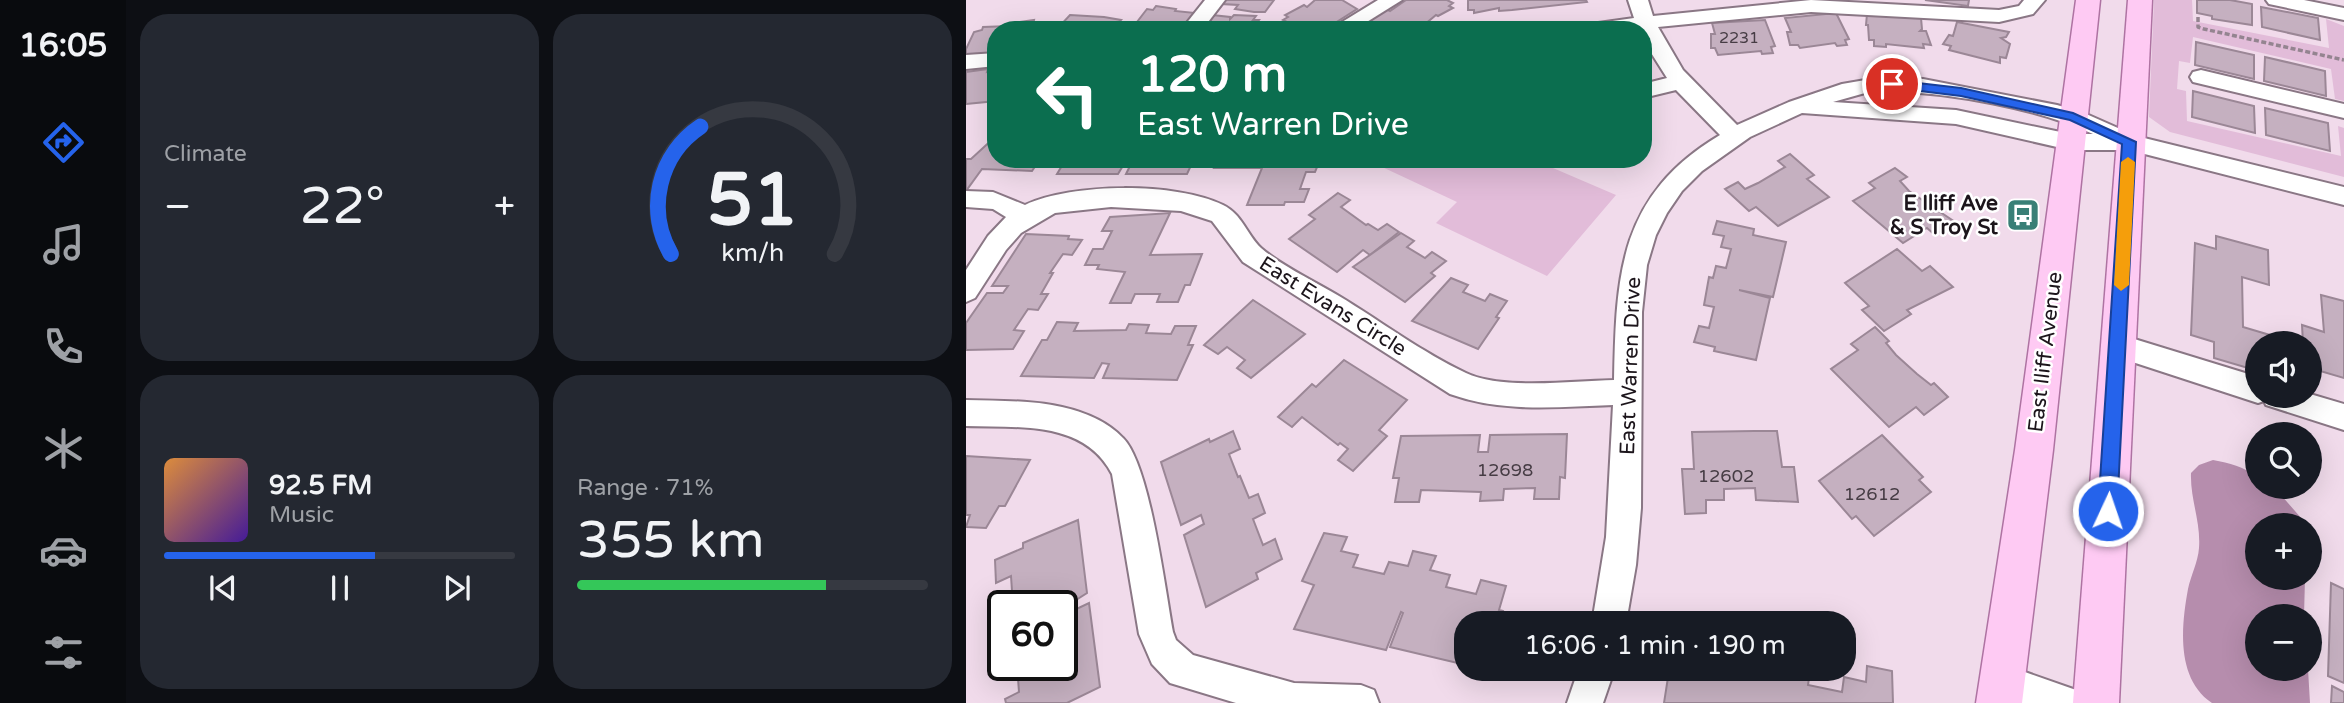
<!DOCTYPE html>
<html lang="en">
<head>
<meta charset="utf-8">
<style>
  :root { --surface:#171b24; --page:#242831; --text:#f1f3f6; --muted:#9ea1a6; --line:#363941; --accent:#2563eb }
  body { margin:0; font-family:"Varela Round",sans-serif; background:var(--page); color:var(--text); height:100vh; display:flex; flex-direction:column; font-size:26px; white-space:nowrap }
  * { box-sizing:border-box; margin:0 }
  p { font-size:23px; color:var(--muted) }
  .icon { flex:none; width:38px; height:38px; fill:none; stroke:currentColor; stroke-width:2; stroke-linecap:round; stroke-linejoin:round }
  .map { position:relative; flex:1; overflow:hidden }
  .panel { display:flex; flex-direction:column; gap:14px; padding:14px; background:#0d0f14; width:840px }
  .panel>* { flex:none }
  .top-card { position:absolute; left:21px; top:21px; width:665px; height:147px; border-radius:28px; box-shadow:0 7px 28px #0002; background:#0b6e4f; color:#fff; overflow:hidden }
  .controls { position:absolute; left:1279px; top:331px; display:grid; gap:14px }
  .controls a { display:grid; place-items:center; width:77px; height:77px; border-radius:50%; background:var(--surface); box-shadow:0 7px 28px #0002; font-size:35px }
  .speed { position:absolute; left:21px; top:590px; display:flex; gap:14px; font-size:35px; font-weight:700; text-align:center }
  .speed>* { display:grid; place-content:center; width:91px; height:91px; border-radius:50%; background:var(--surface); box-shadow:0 7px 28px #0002; line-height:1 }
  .speed .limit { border:4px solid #111; border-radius:10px; background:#fff; color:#111 }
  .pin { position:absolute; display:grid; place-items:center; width:60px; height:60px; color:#fff; margin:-30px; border:4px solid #fff; border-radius:50%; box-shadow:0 2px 7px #0007 }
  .me { position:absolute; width:77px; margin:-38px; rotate:3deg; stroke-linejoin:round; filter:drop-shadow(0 0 5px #0008) }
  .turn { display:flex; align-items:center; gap:24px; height:147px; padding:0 35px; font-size:32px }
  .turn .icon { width:91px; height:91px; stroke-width:2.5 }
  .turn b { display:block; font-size:49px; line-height:60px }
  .big { font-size:52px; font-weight:600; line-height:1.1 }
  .panel .card { flex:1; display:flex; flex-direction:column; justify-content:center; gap:10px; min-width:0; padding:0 24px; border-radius:28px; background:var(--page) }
  .panel .dial { align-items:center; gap:0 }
  .dial svg { height:182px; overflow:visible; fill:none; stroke:var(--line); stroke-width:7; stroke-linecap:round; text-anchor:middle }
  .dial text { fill:var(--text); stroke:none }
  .song { display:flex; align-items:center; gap:21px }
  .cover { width:84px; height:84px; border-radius:10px; background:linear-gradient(135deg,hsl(30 70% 55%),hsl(260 70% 35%)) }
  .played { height:7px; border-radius:4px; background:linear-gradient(90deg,var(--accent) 60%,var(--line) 60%) }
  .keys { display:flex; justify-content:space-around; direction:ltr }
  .heat { display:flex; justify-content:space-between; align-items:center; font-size:38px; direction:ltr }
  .charge { height:10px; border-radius:5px; background:linear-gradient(90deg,#34c759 71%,var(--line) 0) }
  .panel .tiles { flex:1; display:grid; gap:14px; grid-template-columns:repeat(2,1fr) }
  .trip { position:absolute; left:488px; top:611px; width:402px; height:70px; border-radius:28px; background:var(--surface); box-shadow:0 7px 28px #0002; font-weight:600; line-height:70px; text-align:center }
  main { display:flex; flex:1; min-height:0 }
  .dock { display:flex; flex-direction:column; width:126px; justify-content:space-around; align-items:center; background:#090b0e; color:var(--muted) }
  .dock .icon { width:49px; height:49px }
  .dock .on { color:var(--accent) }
  .dock b { font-size:32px; color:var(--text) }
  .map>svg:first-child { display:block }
  .green { fill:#e2bcd9 }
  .water { fill:#b68dad }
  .building { fill:#c5b0c0; stroke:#9b8796; stroke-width:2 }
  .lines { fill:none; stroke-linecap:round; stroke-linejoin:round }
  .minor-casing { stroke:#8a7785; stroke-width:4 }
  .major-casing { stroke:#ae73a2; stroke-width:3 }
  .path { stroke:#948490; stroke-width:3.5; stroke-dasharray:5 2.5; stroke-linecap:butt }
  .minor { fill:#fff; fill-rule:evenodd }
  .major { fill:#fecaf3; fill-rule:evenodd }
  .route { fill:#2563eb; stroke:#184099; stroke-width:2 }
  .slow { fill:#f59e0b }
  .labels { text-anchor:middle; stroke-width:5; stroke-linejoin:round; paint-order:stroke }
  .far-number-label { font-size:16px; fill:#463c44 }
  .number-label { font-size:18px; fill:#463c44 }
  .poi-label { font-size:21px; font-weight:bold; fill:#1c151b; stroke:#fff; text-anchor:end }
  .street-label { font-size:21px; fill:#1c151b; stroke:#fff }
</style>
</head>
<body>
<main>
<nav class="dock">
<b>16:05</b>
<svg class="icon on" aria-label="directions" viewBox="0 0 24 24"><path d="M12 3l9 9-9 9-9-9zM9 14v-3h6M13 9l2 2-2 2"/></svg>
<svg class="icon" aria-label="music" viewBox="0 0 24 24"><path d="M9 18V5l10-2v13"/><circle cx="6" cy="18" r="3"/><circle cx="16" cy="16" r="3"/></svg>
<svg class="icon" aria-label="phone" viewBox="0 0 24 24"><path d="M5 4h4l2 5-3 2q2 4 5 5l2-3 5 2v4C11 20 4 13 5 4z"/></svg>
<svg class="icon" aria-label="climate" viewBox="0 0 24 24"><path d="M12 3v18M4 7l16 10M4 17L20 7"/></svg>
<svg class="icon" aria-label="car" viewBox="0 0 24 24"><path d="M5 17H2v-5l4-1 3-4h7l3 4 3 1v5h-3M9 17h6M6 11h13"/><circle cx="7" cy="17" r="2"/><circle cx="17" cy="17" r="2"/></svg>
<svg class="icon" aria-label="filters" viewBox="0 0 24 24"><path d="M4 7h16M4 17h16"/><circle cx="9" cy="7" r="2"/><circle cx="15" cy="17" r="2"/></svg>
</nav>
<section class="panel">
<div class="tiles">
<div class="card"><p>Climate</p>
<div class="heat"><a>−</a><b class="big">22°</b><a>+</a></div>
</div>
<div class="card dial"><svg viewBox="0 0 100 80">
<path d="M14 69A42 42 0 1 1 86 69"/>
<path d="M14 69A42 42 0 0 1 27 13" stroke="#2563eb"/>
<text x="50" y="56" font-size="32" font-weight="700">51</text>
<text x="50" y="72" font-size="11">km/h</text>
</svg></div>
<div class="card">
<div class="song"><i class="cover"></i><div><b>92.5 FM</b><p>Music</p></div></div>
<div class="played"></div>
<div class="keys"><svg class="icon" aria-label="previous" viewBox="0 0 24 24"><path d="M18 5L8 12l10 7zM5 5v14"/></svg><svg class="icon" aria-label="pause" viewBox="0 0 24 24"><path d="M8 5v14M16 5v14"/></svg><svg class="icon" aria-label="next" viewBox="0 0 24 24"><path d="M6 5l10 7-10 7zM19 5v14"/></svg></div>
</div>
<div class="card"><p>Range · 71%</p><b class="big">355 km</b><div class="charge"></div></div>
</div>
</section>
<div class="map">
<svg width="1378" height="703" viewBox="0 0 1378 703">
  <rect width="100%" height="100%" fill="#f1dbeb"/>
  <g class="green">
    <path d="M1188 0H1226L1227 21 1363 48 1360 19 1378 26V101L1369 99 1365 69 1227 37 1224 63 1213 61 1211 89 1220 91 1221 121 1375 156 1372 126 1378 128V177L1204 132 1183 117Z"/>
    <path d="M399 159H566L650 195 581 276 470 223 491 202Z"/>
  </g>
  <path class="water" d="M1247 460C1264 463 1277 467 1291 476L1292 486 1308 487 1336 519 1338 525H1292V578H1339L1338 616H1292V668L1342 669 1344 703H1246C1210 679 1215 627 1222 589 1225 575 1232 562 1233 548 1235 522 1224 499 1225 473L1233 465Z"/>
  <g class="building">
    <path d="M259 0H308L299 12H288L269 9 272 5 256 4Z"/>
    <path d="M349 0H376L391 9 358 30H339L338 25 332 28 317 20 322 17 319 15 338 5 341 7Z"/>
    <path d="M440 0H481L487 3 483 6 487 8 472 16 470 15 452 30H388L403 23 400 20 420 9 424 11Z"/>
    <path d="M502 0H620L621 2 546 10 533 11V8L508 13V10H502Z"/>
    <path d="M959 0H1003L1002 6Z"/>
    <path d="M1231 0H1264L1286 4V25L1246 19V16L1231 13Z"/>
    <path d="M190 6 210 9 209 11 229 13 213 30H165L176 22H171L181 9 187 10Z"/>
    <path d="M1295 7 1352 18 1354 40 1296 27Z"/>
    <path d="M870 13 883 39 879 40 881 45 871 46 869 43 834 48 832 45H824L821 32H825L819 18Z"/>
    <path d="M901 14 955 18 956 29 954 31H960L965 45 957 44 958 48 920 44V47L908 46V40H903L902 25H900Z"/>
    <path d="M104 15 138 17 155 20 152 23 157 24 151 30H90Z"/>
    <path d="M246 15 264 17V19L268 15 290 16 287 20H293L286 30H236Z"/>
    <path d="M68 20 67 24 75 23 72 30H30V53L0 56V49L8 32 16 30 17 27 45 26 46 23Z"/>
    <path d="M799 20 809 46 805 47 807 53 796 54 795 51 752 55 749 48H745V34H749L746 23Z"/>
    <path d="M991 22 1043 32 1040 37 1035 38 1044 44 1040 58 1034 57V63L983 50 985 46 977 44 983 35 987 36Z"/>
    <path d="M1230 42 1288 55V79L1229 65Z"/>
    <path d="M1299 57 1359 71 1360 96 1298 81Z"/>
    <path d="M22 69 21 72 30 71V101L0 104V72Z"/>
    <path d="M1227 91 1288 106 1289 133 1226 117Z"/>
    <path d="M1299 108 1362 123 1364 151 1300 135Z"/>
    <path d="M30 136V159H74L66 171 16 169 0 191V159H5Z"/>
    <path d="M824 154 848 175 841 179 863 197 812 226 790 207 783 211 759 189 772 182 779 189 792 183 819 167 812 161Z"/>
    <path d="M100 159H228L221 174H160L165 164H158L152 174H91Z"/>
    <path d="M252 159H317L354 160 349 172H340L334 189H343L338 202H319L318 205H281L296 168H248Z"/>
    <path d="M929 168 941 177 934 181 943 191 989 222 969 235 961 228 937 243 887 201 909 188 903 183Z"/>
    <path d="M372 193 384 200 375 207 400 225 402 224 412 230 421 224 433 232 404 255 397 250 371 272 323 239 349 219 343 215Z"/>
    <path d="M204 213 184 255 236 254 224 285H219L212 302H191L194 294H169L165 303H144L159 272 131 269 133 265H119L127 249H137L146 231H136L144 217Z"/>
    <path d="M751 221 788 229 787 235 820 242 807 297 773 290 804 298 790 360 748 351 749 347 728 342 733 326 743 328 748 307 738 305 743 277 747 278 750 266 760 268 765 249 755 247 758 236 747 234Z"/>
    <path d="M435 233 448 241 441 247 459 258 466 252 480 261 465 273 469 276 439 302 387 267Z"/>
    <path d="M60 234 103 236 102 239 116 240 106 255 97 254 84 273H87L75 294H82L72 310 62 309 48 330 58 331 47 349 0 350V323L21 293H37L42 286H26Z"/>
    <path d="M1250 236 1302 250 1303 285 1276 277 1277 327 1331 343H1292V371L1248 358V342L1225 335 1229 243 1250 249Z"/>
    <path d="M931 249 956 271 964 266 987 287 941 310 945 314 918 331 896 310 903 306 879 283Z"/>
    <path d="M485 278 502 285 497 292 519 301 524 294 541 301 530 317 533 318 512 349 446 321Z"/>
    <path d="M1355 295 1378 301V378L1344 368V343H1337L1336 325 1358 332Z"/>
    <path d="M287 300 339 334 285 378 271 368 279 360 261 347 252 354 238 345Z"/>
    <path d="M91 322 112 323 108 331 160 330 163 324 183 325 180 333 205 334 209 326H230L222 345H227L211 380 137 378 143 364 136 363 128 378 55 376 76 340H81Z"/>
    <path d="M909 327 923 341 920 343 930 355 951 374 965 385 968 383 982 397 958 415 950 407 923 427 865 369 892 350 885 344Z"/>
    <path d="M378 360 441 400 413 430 421 436 387 471 372 460 382 449 374 443 372 445 336 417 326 427 312 417 346 384 350 387Z"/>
    <path d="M267 431 274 449 263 454 272 477 274 476 283 498 292 494 299 513 287 519 297 545 309 539 316 559 290 573 292 579 240 607 218 535 238 524 235 515 215 525 195 462 243 439 244 442Z"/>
    <path d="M788 431H811L816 467H828L832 502 790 500 789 488 758 489V500H740V513L719 514 716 469H728L726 432Z"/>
    <path d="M601 434 599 478 594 477 593 499H568L569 488 538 489 537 500 514 501 515 492 455 490 453 502H429L433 478H427L435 436 514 435 512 452H522L524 435Z"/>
    <path d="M916 435 957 477 953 480 965 492 908 536 890 516 886 519 853 481Z"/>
    <path d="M0 456 64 460 39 506H33L20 528 0 527 4 515H0Z"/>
    <path d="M112 520 121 593 99 607 100 614 123 603 134 687 101 703H40L39 699 53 692 51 665H96V606H47L45 576 30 583 29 560 57 548V543Z"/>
    <path d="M358 533 381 537 375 551 392 555 387 567 418 574 423 562 442 566 447 551 470 556 464 570 484 575 480 587 510 594 515 580 540 586 533 610 537 611 534 623H500V665L424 647 437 613 435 612 420 650 328 629 348 585 336 581Z"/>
    <path d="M1365 583 1378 589V683L1362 676Z"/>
    <path d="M901 666 926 671 927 703H698L703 671 708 672 709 668H834L844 671 842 685 876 692 878 677 900 682Z"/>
    <path d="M1366 686 1378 692V703H1365Z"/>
  </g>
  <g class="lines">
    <defs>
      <g id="minor">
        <path d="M239 0H259L236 30H215Z"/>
        <path d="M412 0H436L388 30H363Z"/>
        <path d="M662 0H682L687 16 845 0 1033 10 1053 6 1058 0H1079L1067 14 1033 22 845 12 692 27 717 70 771 125 823 102 876 84 911 78 957 79 1091 105 1118 113 1170 136 1378 187V205L1163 150H1104L990 124 836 113 784 137 736 171 716 191 701 213 690 235 681 265 676 312 675 508 670 565 660 623H626L640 537 647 405C592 407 537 413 484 394L277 262 246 221 215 211 145 207 89 213 55 233 40 250 9 298 0 302V270L22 236 40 217 27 209 0 207V191L27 192 59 205C106 183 209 182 257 205 276 214 281 235 295 248 314 265 350 282 373 296 413 320 457 353 500 373 535 390 608 381 648 380 650 274 653 195 754 135L710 90 677 98V84L701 78 677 40V30H615L625 24 668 18ZM923 91C985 93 1071 108 1127 134H1104L990 110 867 102 899 93Z"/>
        <path d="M1300 0H1338L1378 8V20L1303 4Z"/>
        <path d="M30 53V66L0 69V55Z"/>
        <path d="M1235 70 1378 104V118L1227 82 1224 77 1227 72Z"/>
        <path d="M1152 334 1292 377V396L1344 394 1378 404V430L1300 405 1298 401 1292 403 1142 354 1138 346 1142 338Z"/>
        <path d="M0 400C32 401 65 400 96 407 118 412 141 421 157 438 184 465 199 589 207 632L210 640 227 655 328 683 395 685 408 690 413 703H270L204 683 186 664 173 634 146 474C118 420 52 428 0 426Z"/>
        <path d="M1036 664 1110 690 1115 703H1044L1023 695 1018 682 1023 669Z"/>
        <path d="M613 668H649L637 703H601Z"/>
      </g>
      <g id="major">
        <path d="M1110 0H1134L1087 450 1056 703H1010L1049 450Z"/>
        <path d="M1162 0H1186L1153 703H1107Z"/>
      </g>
    </defs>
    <use href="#minor" class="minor-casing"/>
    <use href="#major" class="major-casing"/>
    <path class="path" d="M1232 17V27L1238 29 1378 60"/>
    <use href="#minor" class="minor"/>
    <use href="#major" class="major"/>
  </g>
  <path class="route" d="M926 80 995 88 1107 113 1170 142 1151 511 1148 517 1142 519 1135 517 1132 511 1156 144 1104 120 995 96 922 87V82Z"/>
  <path class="slow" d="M1162 157 1169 162 1163 285 1155 291 1148 285 1155 162Z"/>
  <defs>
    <symbol id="bus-square" viewBox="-11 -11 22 22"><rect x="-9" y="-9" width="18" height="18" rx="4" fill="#397f76" stroke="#fff"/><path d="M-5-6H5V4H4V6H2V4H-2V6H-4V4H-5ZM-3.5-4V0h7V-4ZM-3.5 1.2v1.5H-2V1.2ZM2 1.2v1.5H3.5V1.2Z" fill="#fff"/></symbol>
  </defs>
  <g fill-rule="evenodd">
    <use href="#bus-square" x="1038" y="196" width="38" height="38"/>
  </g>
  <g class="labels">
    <g class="far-number-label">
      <text x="773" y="43">2231</text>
    </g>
    <g class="number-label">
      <text x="539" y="476">12698</text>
      <text x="760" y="482">12602</text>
      <text x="906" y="500">12612</text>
    </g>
    <g class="poi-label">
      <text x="1032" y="210">E Iliff Ave<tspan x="1032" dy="24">&amp; S Troy St</tspan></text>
    </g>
    <g class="street-label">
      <text transform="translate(367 306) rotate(32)" y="7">East Evans Circle</text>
      <text transform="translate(1079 352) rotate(-83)" y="7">East Iliff Avenue</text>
      <text transform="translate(664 366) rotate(-88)" y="7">East Warren Drive</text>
    </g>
  </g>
</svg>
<div class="controls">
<a><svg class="icon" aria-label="sound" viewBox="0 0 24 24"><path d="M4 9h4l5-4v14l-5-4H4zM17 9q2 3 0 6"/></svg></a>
<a><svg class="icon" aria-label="search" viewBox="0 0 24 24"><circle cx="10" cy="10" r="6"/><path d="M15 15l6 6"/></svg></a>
<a>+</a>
<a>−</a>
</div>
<div class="speed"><div class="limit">60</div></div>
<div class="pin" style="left:926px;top:84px;background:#d93025"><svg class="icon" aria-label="arrive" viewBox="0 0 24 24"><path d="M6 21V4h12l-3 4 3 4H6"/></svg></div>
<svg class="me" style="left:1142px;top:511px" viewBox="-20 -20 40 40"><circle r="17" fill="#2563eb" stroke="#fff" stroke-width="3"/><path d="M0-11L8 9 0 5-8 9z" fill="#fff"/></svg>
<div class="trip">16:06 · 1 min · 190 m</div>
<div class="top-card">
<div class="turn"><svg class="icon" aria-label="left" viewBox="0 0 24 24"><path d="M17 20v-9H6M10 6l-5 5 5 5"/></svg><div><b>120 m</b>East Warren Drive</div></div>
</div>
</div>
</main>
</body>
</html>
